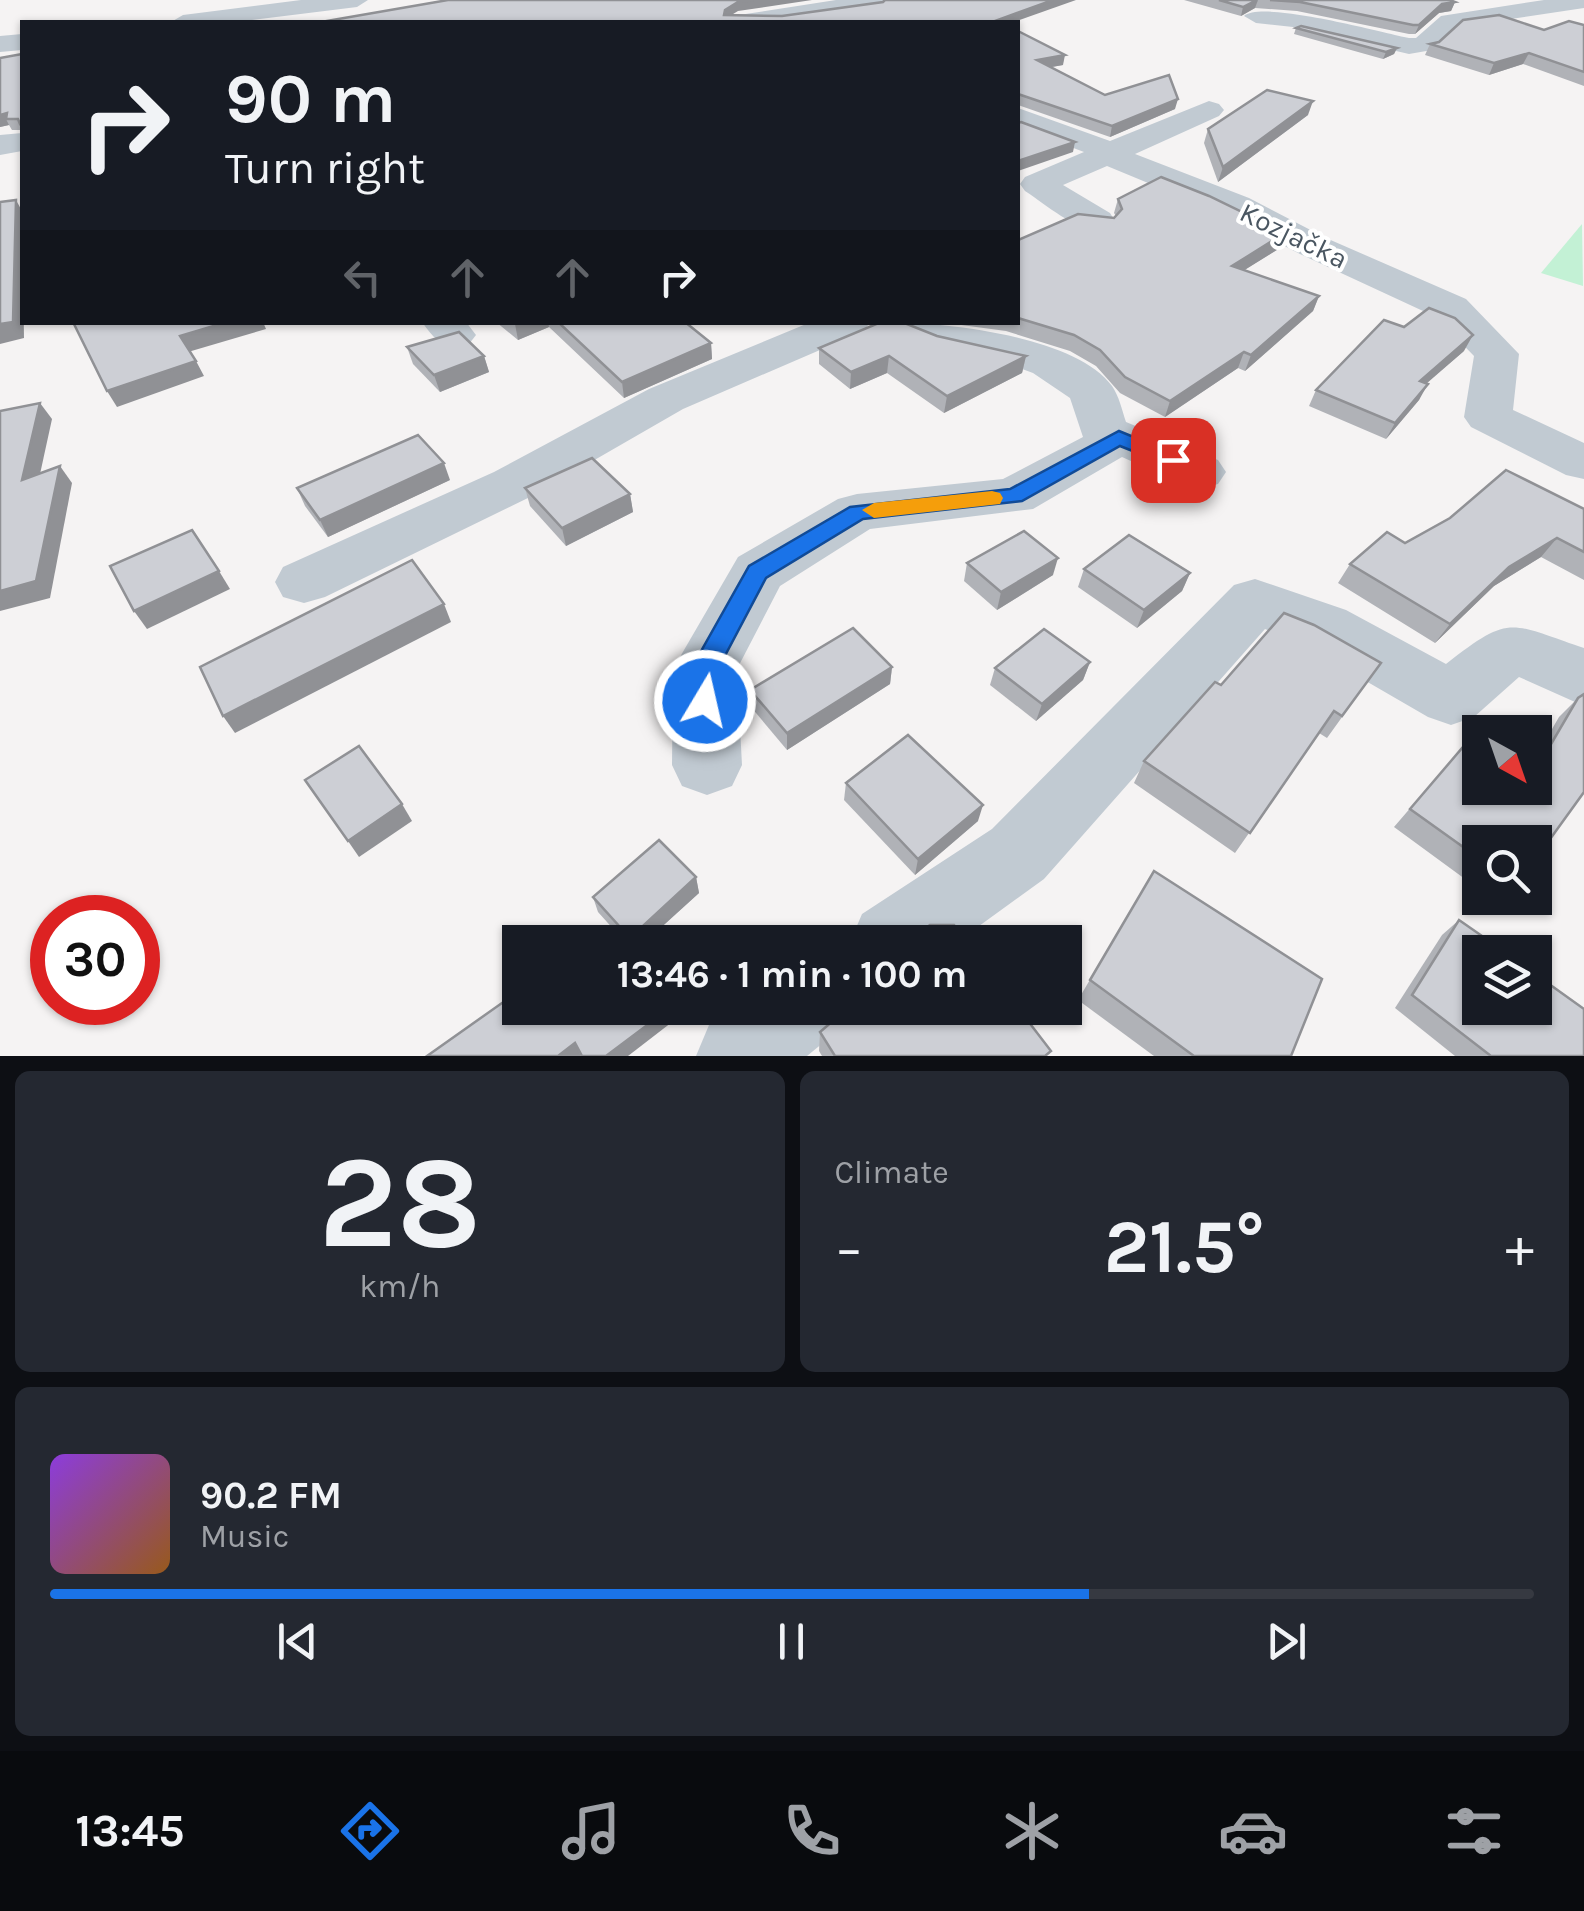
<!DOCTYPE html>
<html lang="en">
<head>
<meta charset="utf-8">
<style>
  :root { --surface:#171b24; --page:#242831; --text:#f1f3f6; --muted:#9ea1a6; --line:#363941; --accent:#1a73e8 }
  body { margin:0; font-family:Karla,sans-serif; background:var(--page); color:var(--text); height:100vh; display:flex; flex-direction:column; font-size:38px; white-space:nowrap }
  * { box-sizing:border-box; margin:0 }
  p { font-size:32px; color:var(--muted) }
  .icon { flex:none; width:55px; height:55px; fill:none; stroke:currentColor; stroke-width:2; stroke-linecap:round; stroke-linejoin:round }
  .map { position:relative; height:1056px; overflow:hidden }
  .sheet { display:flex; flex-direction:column; gap:15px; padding:15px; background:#0d0f14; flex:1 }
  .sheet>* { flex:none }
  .top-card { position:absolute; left:20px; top:20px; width:1000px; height:305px; border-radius:0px; box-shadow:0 2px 8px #0004; background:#171b24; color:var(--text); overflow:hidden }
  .needle { width:65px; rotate:140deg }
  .buttons { position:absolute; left:1462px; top:715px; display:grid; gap:20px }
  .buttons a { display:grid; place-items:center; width:90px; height:90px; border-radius:0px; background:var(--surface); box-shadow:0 2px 8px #0004; font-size:50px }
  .speed { position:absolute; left:30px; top:895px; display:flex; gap:20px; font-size:50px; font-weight:700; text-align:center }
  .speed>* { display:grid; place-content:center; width:130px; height:130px; border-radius:50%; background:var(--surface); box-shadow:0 2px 8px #0004; line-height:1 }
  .speed .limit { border:15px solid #d22; background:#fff; color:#111 }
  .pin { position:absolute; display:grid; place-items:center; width:85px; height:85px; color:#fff; margin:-42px; border-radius:20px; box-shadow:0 5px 15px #0006 }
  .me { position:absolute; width:110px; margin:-55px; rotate:9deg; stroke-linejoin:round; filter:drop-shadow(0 0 8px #0008) }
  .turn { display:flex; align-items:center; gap:35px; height:210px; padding:0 40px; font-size:45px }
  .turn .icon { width:130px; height:130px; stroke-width:2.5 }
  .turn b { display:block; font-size:70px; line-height:85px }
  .lanes { display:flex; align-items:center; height:95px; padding:0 40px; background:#0003; justify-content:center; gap:50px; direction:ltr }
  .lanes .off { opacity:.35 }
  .big { font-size:75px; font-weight:700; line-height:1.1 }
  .sheet .widget { flex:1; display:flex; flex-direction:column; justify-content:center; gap:15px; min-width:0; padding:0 35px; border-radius:15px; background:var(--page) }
  .sheet .dial { align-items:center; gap:0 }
  .dial b { font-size:130px; line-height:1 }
  .song { display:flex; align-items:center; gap:30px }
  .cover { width:120px; height:120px; border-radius:15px; background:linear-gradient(135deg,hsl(270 70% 55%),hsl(30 70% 35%)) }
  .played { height:10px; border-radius:5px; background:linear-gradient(90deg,var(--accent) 70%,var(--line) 70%) }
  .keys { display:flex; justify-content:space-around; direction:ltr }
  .heat { display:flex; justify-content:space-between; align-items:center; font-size:55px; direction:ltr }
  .sheet .tiles { flex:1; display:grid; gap:15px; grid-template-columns:1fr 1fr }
  .widget:last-child { grid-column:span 2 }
  .trip { position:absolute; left:502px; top:925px; width:580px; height:100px; border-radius:0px; background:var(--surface); box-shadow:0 2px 8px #0004; font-weight:700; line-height:100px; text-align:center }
  .menu { display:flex; height:160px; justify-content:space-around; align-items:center; background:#090b0e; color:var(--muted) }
  .menu .icon { width:70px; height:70px }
  .menu .on { color:var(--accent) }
  .menu b { font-size:45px; color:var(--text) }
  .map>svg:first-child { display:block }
  .green { fill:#c3f1d5 }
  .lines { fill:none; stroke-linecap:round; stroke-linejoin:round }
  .minor { fill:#c1cad2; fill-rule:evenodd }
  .wall { fill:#b0b2b7 }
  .shaded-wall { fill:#909195 }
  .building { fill:#cdcfd5; stroke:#909195; stroke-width:2.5 }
  .route { fill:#1a73e8; stroke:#114b97; stroke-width:2.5 }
  .slow { fill:#f59e0b }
  .labels { text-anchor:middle; stroke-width:8; stroke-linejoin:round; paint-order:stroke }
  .far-street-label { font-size:28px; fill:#4a5661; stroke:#fff }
</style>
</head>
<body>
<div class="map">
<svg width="1584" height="1056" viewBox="0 0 1584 1056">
  <rect width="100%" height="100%" fill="#f5f3f3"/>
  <path class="green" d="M1582 224 1583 286 1541 273Z"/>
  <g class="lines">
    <g class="minor">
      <path d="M301 0H368L357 7 236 22H171L183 15Z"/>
      <path d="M836 0H893L882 7 782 22H727L739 15Z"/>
      <path d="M1544 0H1584V8L1457 27 1432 50 1409 54 1293 27 1256 23 1244 16C1262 0 1380 32 1409 38H1416L1441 16Z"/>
      <path d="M22 34V50L0 52V36Z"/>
      <path d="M1209 101 1219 104 1224 110 1219 116 1135 154 1249 198 1326 238 1466 299 1519 354 1513 410 1584 443V479L1566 475 1471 427 1464 417 1474 356 1436 317 1300 254 1223 214 1107 166 1063 185 1110 213 1115 221 1110 229C1080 236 1050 207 1025 191L1020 184 1025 177 1084 152 1018 127V108L1110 141Z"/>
      <path d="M22 133V151L0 155V135Z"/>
      <path d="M422 322H466L476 335 469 344C445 350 436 342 422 322Z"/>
      <path d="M811 322H870L864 331 683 409 532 496 325 597 304 603 283 597 275 582 283 567 494 472 649 389Z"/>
      <path d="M884 322C942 322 1074 335 1112 386 1119 396 1122 410 1126 422L1218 460 1226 472 1218 484 1200 489 1182 484 1122 457 1033 509 870 529 780 586 737 669 742 765 732 786 707 795 682 786 672 765 673 669 738 557 838 499 857 494 1003 479 1083 437 1070 398 1033 373 1000 361 936 349 890 331Z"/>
      <path d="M1255 579 1346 610 1446 664C1511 613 1509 623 1584 648V706L1519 677 1474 717 1451 725 1428 717 1302 644 1265 629 1044 879 957 942H850L862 914 992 829 1234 585Z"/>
      <path d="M732 1008H841L829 1038 807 1056H696L709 1025Z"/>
    </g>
  </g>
  <g class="wall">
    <path d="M1184 0H1450L1455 2 1451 11 1439 13 1415 34H1409L1297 11 1255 8 1241 16Z"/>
    <path d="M1584 25V86L1523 64 1489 75 1425 55 1430 44Z"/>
    <path d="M1296 28 1397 48 1394 54 1383 59 1294 34Z"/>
    <path d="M1018 31 1063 65 1051 67 1105 95 1175 109 1110 137 1018 105Z"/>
    <path d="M22 54V130H12L9 125 0 127V58Z"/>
    <path d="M1308 115 1218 182 1204 143 1208 129Z"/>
    <path d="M1118 199 1280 248 1244 270 1319 296 1313 311 1245 371 1238 368 1165 417 1120 393 1096 366 1070 351 1006 331 939 322H1018V240L1114 218 1116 216 1114 213Z"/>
    <path d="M496 322H685L711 343 712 359 624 398 549 327 518 340Z"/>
    <path d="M937 336 1026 356 1022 373 944 413 887 373 850 389 819 364V348Z"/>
    <path d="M407 347 484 356 489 372 440 392 413 364Z"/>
    <path d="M1464 351 1426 383 1419 400 1386 439 1309 406 1316 390Z"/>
    <path d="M450 480 328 537 305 506 297 488Z"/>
    <path d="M525 488 630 494 633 512 566 546 530 506Z"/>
    <path d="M1584 509V580L1541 557 1494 586 1435 643 1338 583 1350 564 1405 543Z"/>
    <path d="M967 563 1053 575 997 610 964 581Z"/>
    <path d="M1084 569 1190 573 1182 591 1137 628 1078 587Z"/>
    <path d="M1090 662 1083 680 1036 721 990 685 995 668Z"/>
    <path d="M1381 663 1327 738 1319 733 1235 853 1134 783 1144 761 1221 685Z"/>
    <path d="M892 667 890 684 787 750 751 707 750 690Z"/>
    <path d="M1578 698 1584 792 1480 842V890L1394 827 1486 720 1480 732 1541 748 1559 717Z"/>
    <path d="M846 783 978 821 915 875 844 800Z"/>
    <path d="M1154 871 1291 1056H1154L1078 1000Z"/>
    <path d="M696 877 699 893 645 942H623H625L598 912 593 897Z"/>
    <path d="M1459 920 1584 1056H1455L1395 1008 1442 935Z"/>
    <path d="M820 1032 1048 1056H822L819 1051Z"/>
  </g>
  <g class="shaded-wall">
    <path d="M753 0H812L738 11 725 19 724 22 725 10 738 2Z"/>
    <path d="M1053 0H1076L1014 22H995V21Z"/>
    <path d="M1258 0 1255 8 1241 16 1243 7Z"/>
    <path d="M1455 2 1451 11 1439 13 1415 34 1419 25 1442 4Z"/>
    <path d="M1397 48 1394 54 1383 59 1386 52Z"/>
    <path d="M1529 53 1523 64 1489 75 1494 63Z"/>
    <path d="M1065 55 1063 65 1035 70 1037 60Z"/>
    <path d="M1178 99 1175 109 1110 137 1112 126Z"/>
    <path d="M1313 101 1308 115 1218 182 1223 167Z"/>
    <path d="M7 113 6 119 9 125 0 127V115Z"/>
    <path d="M1075 142 1073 152 1018 171V161Z"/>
    <path d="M16 200 22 211 24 338 0 344V324Z"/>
    <path d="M1285 233 1280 248 1227 281 1232 266Z"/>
    <path d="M1319 296 1313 311 1245 371 1251 355Z"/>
    <path d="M227 322H263L266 329 188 352 180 336Z"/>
    <path d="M519 322H548L549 327 518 340 515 324Z"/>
    <path d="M1473 335 1464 351 1411 397 1420 381Z"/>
    <path d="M711 343 712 359 624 398 622 382Z"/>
    <path d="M1244 352 1238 368 1165 417 1170 401Z"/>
    <path d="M484 356 489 372 440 392 434 375Z"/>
    <path d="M889 356 887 373 850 389 851 372Z"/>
    <path d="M1026 356 1022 373 944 413 947 396Z"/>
    <path d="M196 361 204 376 117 407 107 391Z"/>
    <path d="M1428 384 1419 400 1386 439 1395 423Z"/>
    <path d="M40 403 52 419 35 497 22 480Z"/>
    <path d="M444 463 450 480 328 537 320 520Z"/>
    <path d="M60 466 72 483 50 598 0 611V591Z"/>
    <path d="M630 494 633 512 566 546 562 528Z"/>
    <path d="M1557 538 1541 557 1494 586 1435 643 1450 624 1509 567Z"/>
    <path d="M1058 558 1053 575 997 610 1001 592Z"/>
    <path d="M219 571 230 589 147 629 134 611Z"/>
    <path d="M1190 573 1182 591 1137 628 1144 610Z"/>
    <path d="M444 604 451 622 235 733 223 716Z"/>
    <path d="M1090 662 1083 680 1036 721 1042 704Z"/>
    <path d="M892 667 890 684 787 750V733Z"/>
    <path d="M402 804 412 821 359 857 348 841Z"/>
    <path d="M983 805 978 821 915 875 918 859Z"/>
    <path d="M696 877 699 893 645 942H632L630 938Z"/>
    <path d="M670 1008H673L676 1019 628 1056H606Z"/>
    <path d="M575 1043 581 1056H558Z"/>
  </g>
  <g class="building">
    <path d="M448 0H753L738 2 725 10 724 15 782 16 883 2 885 0H1053L995 21 999 22H321Z"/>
    <path d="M1219 0H1257L1243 7Z"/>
    <path d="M1270 0H1450L1455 2 1442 4 1419 25H1413L1300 2Z"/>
    <path d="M1499 15 1544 30 1569 21 1584 25V72L1529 53 1494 63 1430 44 1439 42 1463 20Z"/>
    <path d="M1301 26 1397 48 1386 52 1296 28Z"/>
    <path d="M1018 31 1065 55 1037 60 1105 95 1169 75 1178 99 1112 126 1018 94Z"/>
    <path d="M22 54V123L20 124 18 119H6L7 113 0 115V58Z"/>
    <path d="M1267 90 1313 101 1223 167 1208 129Z"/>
    <path d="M1021 122 1075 142 1018 161V123Z"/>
    <path d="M1161 177 1209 196 1285 233 1232 266 1319 296 1251 355 1244 352 1170 401 1125 377 1100 350 1074 335 1018 318V240L1078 214 1114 218 1122 209 1118 199Z"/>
    <path d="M16 200 13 322 0 324V202Z"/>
    <path d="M1429 308 1455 318 1473 335 1420 381 1428 384 1395 423 1316 390 1384 320 1404 327Z"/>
    <path d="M73 322H227L180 336 196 361 107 391Z"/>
    <path d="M558 322H685L711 343 622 382Z"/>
    <path d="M881 322H902L937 336 1026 356 947 396 889 356 851 372 819 348Z"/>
    <path d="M459 332 484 356 434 375 407 347Z"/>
    <path d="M40 403 22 480 60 466 36 581 0 591V411Z"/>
    <path d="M418 435 444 463 320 520 297 488Z"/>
    <path d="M592 458 630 494 562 528 525 488Z"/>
    <path d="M1506 470 1584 509V552L1557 538 1509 567 1450 624 1350 564 1387 532 1405 543 1450 518Z"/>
    <path d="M192 530 219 571 134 611 110 566Z"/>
    <path d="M1024 531 1058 558 1001 592 967 563Z"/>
    <path d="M1129 535 1190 573 1144 610 1084 569Z"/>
    <path d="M412 560 444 604 223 716 200 667Z"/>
    <path d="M1284 613 1314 625 1381 663 1342 716 1334 711 1250 833 1144 761 1215 682 1221 685Z"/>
    <path d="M853 628 892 667 787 733 750 690Z"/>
    <path d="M1044 629 1090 662 1042 704 995 668Z"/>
    <path d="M1584 694V792L1535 860V842H1480V859L1410 809 1486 720 1505 732H1480V788H1535V744L1547 751 1578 698Z"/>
    <path d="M908 735 983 805 918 859 846 783Z"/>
    <path d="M359 746 402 804 348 841 305 780Z"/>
    <path d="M659 840 696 877 630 938 593 897Z"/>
    <path d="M1154 871 1322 979 1291 1056H1194L1090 980Z"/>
    <path d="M1459 920 1505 952H1480V1008H1535V974L1584 1009V1056H1491L1412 995Z"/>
    <path d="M930 925H954L968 942H904Z"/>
    <path d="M509 998 518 1016 530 1008H670L606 1056H582L575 1043 558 1056H427Z"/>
    <path d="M839 1008H1018L1051 1051 1045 1056H835L820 1032 834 1020Z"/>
  </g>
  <path class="route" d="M1119 431 1180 456 1183 460 1173 467 1120 446 1022 501 863 519 766 578 718 669 719 701 715 709 705 712 696 709 692 701 691 669 749 566 850 507 1010 489Z"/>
  <path class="slow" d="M992 491 1000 493 1003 498 1000 504 874 518 862 510 874 503Z"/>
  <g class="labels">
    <g class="far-street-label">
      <text transform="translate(1294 235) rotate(26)" y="10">Kozjačka</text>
    </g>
  </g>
</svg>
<div class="buttons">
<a><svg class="needle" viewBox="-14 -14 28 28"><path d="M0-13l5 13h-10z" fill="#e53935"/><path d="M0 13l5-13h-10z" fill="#9ea1a6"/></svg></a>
<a><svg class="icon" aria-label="search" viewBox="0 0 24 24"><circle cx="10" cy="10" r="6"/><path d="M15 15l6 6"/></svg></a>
<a><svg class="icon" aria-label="layers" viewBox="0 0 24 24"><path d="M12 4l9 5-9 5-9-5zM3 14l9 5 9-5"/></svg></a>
</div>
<div class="speed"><div class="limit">30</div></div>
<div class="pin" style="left:1173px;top:460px;background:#d93025"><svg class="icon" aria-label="arrive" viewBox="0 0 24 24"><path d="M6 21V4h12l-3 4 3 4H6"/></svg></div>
<svg class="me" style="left:705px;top:701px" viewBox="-20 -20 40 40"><circle r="17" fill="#1a73e8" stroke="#fff" stroke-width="3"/><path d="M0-11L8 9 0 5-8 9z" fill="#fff"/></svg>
<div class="trip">13:46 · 1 min · 100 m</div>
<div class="top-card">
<div class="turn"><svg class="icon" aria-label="right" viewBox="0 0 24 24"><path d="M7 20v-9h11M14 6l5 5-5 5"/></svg><div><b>90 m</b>Turn right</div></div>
<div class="lanes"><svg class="icon off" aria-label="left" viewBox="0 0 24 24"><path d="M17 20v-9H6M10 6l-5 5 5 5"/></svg><svg class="icon off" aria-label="ahead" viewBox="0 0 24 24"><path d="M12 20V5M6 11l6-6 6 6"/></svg><svg class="icon off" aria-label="ahead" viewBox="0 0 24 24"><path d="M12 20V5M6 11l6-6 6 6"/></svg><svg class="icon" aria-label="right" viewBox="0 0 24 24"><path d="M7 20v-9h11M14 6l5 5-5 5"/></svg></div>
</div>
</div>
<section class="sheet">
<div class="tiles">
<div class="widget dial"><b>28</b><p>km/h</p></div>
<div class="widget"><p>Climate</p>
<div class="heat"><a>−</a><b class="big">21.5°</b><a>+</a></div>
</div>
<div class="widget">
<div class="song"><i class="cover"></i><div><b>90.2 FM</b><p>Music</p></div></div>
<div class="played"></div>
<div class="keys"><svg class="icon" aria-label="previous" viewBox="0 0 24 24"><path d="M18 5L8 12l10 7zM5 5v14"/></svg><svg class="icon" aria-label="pause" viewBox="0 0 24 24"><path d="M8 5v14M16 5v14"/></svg><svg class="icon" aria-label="next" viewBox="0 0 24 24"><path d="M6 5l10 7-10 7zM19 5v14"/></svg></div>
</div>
</div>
</section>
<nav class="menu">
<b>13:45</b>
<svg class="icon on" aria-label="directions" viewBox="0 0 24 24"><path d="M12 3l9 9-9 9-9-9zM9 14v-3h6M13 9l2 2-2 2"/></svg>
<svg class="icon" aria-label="music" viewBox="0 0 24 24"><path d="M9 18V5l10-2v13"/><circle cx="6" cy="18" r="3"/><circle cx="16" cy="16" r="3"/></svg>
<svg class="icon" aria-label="phone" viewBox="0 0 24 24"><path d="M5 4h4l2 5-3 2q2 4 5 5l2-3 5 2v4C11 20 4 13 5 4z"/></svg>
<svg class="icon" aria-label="climate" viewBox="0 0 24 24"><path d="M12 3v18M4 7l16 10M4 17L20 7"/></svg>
<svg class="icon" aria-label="car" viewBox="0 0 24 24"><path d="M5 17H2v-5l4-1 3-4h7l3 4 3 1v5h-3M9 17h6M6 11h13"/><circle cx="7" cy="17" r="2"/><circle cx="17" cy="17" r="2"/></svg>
<svg class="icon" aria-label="filters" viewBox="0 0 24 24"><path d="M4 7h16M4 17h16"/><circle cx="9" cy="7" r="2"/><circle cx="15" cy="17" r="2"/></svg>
</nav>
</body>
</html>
